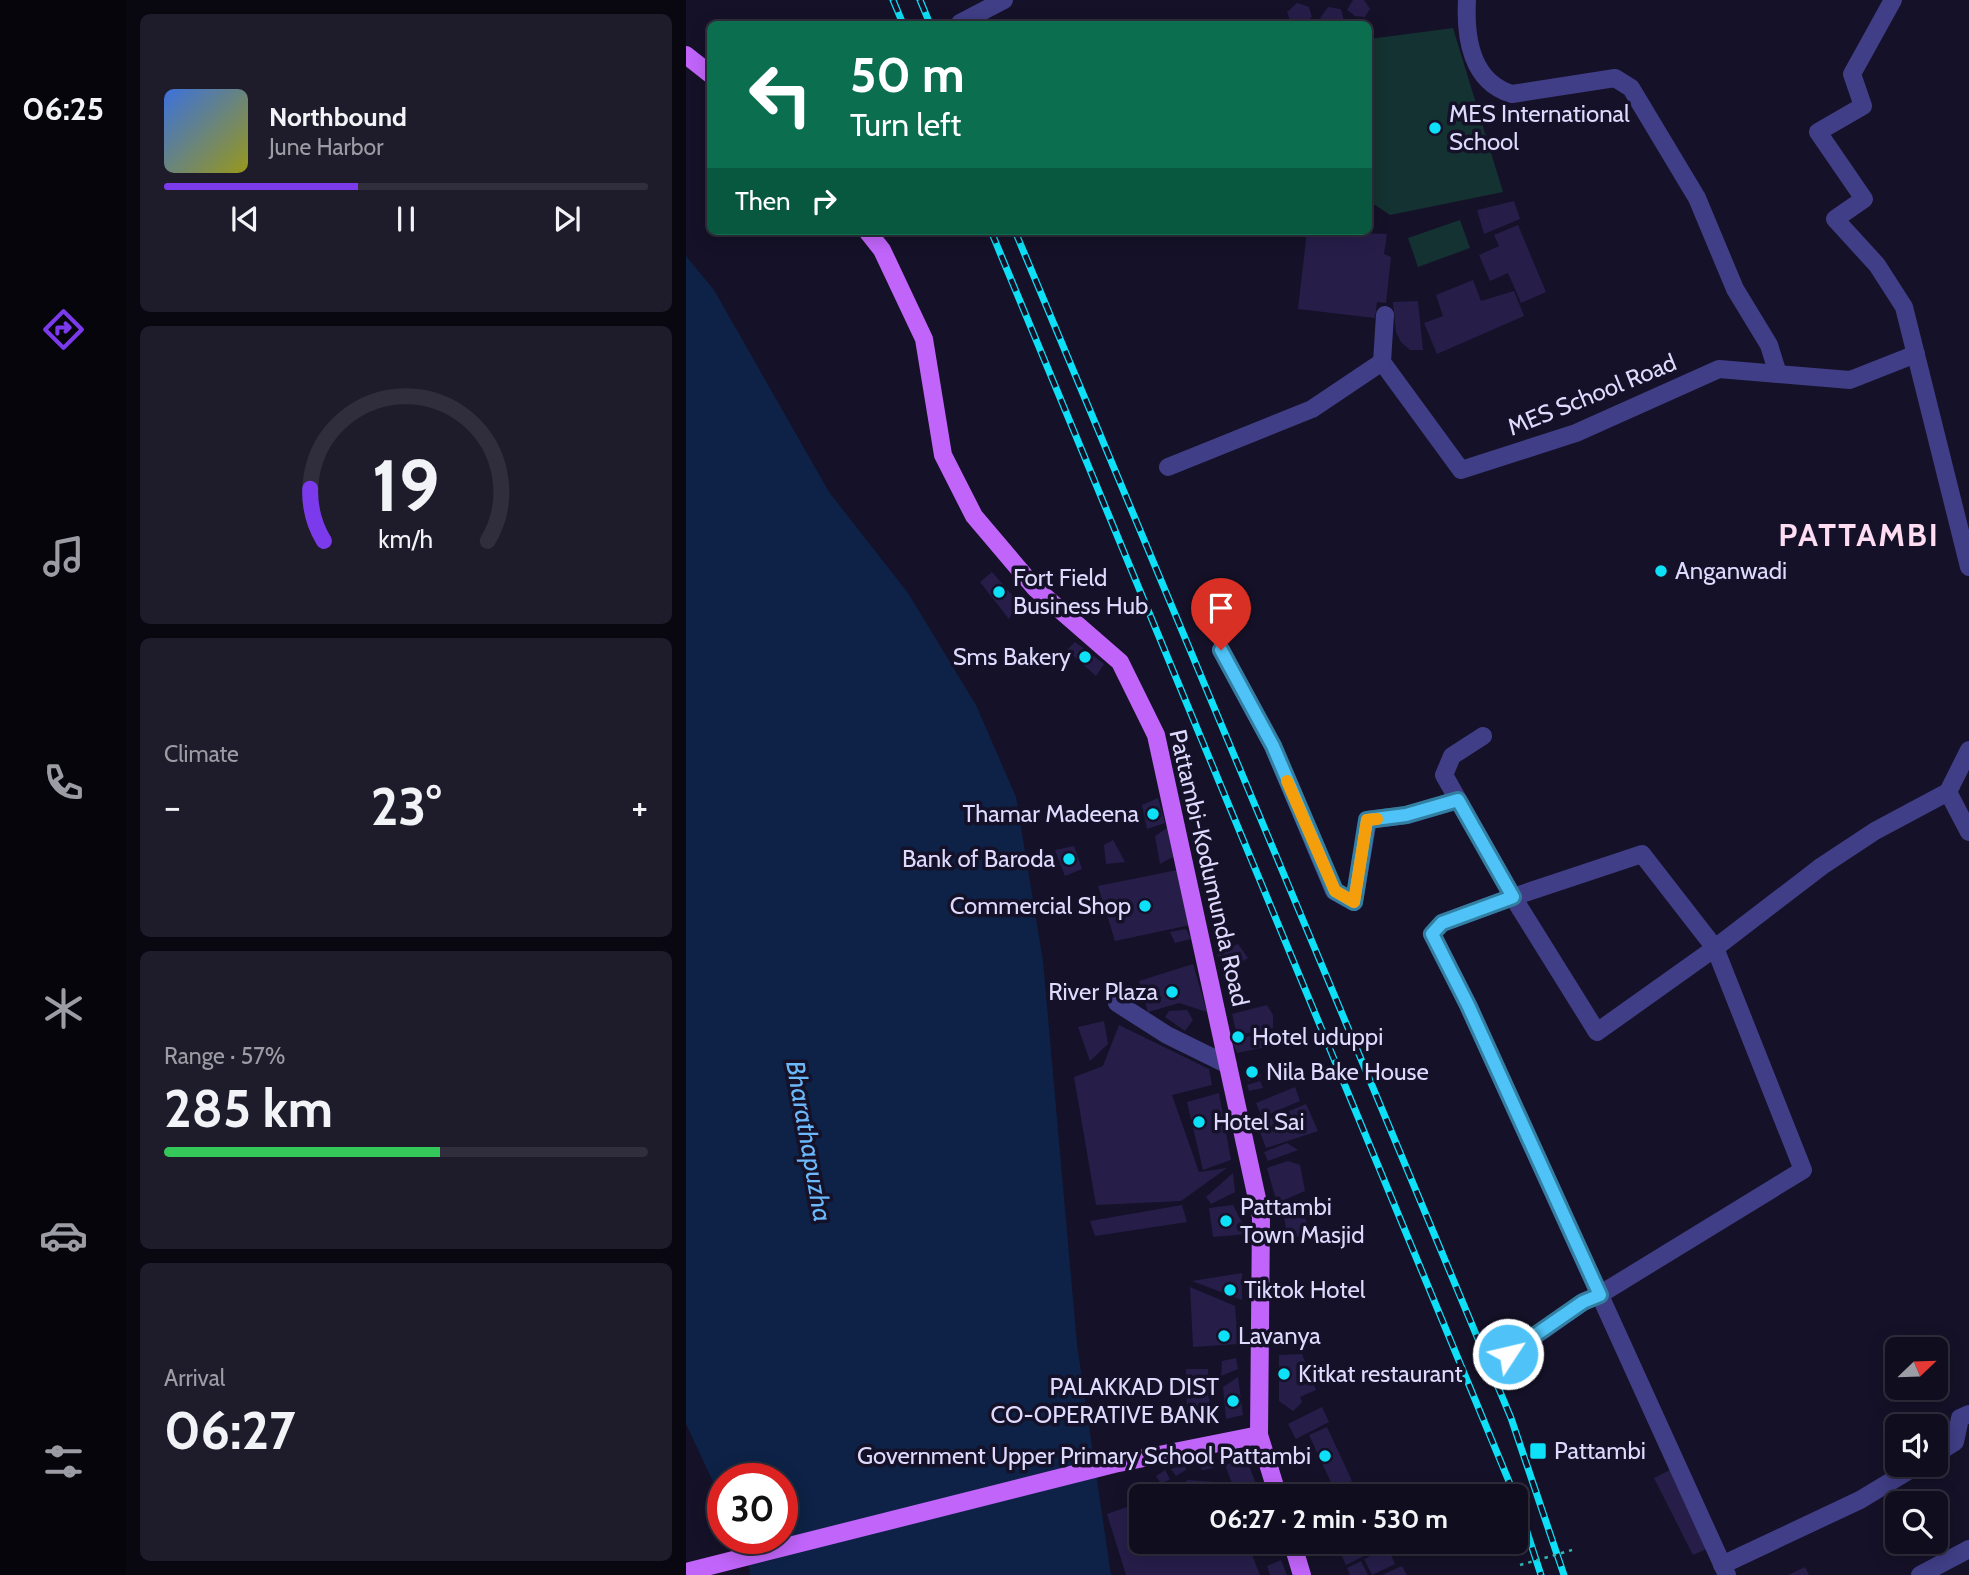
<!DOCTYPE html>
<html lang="en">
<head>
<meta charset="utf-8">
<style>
  :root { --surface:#100d1e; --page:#1e1b2b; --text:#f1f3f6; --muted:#9c9ca4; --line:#302d3c; --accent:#7c3aed }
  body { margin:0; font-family:Cabin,sans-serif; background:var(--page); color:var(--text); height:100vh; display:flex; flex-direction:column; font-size:26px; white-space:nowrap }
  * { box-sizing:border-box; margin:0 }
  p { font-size:23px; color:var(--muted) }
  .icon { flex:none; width:38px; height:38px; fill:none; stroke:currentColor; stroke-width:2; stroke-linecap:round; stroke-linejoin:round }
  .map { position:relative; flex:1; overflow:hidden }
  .panel { display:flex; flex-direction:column; gap:14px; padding:14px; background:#090710; width:560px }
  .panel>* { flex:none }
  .banner { position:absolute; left:21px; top:21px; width:665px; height:214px; border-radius:10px; box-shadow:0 4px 18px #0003,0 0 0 2px var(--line); background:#0b6e4f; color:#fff; overflow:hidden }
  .needle { width:46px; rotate:67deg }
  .controls { position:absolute; left:1199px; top:1337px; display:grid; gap:14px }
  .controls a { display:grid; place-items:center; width:63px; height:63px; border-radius:10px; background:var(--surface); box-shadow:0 4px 18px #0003,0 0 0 2px var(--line); font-size:35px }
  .speed { position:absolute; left:21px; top:1463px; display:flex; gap:14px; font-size:35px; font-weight:700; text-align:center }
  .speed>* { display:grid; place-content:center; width:91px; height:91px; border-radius:50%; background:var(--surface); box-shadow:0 4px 18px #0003,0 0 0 2px var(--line); line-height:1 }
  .speed .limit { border:10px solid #d22; background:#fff; color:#111 }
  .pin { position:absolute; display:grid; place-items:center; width:60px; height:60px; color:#fff; margin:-72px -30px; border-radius:50% 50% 50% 0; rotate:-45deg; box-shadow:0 0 7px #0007 }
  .pin .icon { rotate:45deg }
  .me { position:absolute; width:77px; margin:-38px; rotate:55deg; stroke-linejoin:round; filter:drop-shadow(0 0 5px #0008) }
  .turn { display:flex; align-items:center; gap:24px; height:147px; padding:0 28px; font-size:32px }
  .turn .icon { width:91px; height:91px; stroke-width:2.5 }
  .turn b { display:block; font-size:49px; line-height:60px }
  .then { display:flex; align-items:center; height:66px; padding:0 28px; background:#0003; gap:14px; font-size:26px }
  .big { font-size:52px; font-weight:700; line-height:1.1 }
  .panel .widget { flex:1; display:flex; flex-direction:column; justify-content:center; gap:10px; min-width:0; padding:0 24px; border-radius:10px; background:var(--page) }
  .panel .dial { align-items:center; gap:0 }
  .dial svg { height:182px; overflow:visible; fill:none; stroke:var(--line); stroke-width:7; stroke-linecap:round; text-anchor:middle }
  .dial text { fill:var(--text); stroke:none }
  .song { display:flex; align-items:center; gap:21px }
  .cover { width:84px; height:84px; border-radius:10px; background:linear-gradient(135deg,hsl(220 70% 55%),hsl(60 70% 35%)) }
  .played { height:7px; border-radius:4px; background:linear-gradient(90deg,var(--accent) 40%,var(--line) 40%) }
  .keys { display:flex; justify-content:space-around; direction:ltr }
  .heat { display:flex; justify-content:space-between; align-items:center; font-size:38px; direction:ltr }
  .charge { height:10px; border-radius:5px; background:linear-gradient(90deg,#34c759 57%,var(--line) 0) }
  .trip { position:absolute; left:443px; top:1484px; width:399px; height:70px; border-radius:10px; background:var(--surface); box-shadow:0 4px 18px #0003,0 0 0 2px var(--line); font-weight:700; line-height:70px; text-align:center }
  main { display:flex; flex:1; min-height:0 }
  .tabs { display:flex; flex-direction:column; width:126px; justify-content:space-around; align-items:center; background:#06050c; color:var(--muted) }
  .tabs .icon { width:49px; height:49px }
  .tabs .current { color:var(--accent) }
  .tabs b { font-size:32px; color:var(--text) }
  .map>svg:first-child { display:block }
  .green { fill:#143231 }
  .water { fill:#0d2246 }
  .building { fill:#261e49 }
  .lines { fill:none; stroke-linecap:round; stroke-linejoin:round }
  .minor { stroke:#403e86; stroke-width:18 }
  .major { stroke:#c165fa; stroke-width:18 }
  .rail-casing { stroke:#0de0f7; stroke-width:7 }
  .rail { stroke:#151128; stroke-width:4.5; stroke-dasharray:13; stroke-linecap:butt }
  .path-bridge { stroke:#34b7af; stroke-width:2.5; stroke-dasharray:3.5 5; stroke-linecap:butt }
  .route-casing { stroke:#337fa1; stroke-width:18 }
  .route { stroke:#4fc3f7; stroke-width:12 }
  .slow { stroke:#f59e0b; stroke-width:12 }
  .poi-dot { fill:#0de0f7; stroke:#151128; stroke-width:2.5 }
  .labels { text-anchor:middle; stroke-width:7; stroke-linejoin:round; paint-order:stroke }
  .poi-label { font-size:24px; fill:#dedafe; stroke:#151128; text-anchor:start }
  .street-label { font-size:24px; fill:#dedafe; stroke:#151128 }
  .water-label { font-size:26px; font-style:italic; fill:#6bb8fa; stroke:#151128 }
  .district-label { font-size:32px; font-weight:bold; letter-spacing:2px; fill:#fedcf1; stroke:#151128 }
</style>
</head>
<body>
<main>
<nav class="tabs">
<b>06:25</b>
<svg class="icon current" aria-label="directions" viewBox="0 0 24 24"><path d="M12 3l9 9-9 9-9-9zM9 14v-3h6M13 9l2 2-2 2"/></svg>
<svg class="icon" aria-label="music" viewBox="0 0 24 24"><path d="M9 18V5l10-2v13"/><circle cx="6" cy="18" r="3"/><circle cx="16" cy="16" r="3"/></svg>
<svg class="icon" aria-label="phone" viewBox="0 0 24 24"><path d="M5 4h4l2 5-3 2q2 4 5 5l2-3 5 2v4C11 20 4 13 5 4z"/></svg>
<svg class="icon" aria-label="climate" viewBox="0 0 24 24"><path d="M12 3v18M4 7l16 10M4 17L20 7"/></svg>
<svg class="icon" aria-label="car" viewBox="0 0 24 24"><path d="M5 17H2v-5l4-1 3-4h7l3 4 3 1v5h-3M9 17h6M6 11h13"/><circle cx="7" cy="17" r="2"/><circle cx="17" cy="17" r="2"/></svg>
<svg class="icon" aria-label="filters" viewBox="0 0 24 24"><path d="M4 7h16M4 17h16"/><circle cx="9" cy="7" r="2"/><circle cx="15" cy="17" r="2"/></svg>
</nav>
<section class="panel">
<div class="widget">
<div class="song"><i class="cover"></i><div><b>Northbound</b><p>June Harbor</p></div></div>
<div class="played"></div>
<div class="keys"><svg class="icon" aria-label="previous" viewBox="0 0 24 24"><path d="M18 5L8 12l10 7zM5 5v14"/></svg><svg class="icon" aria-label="pause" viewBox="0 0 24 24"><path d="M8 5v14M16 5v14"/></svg><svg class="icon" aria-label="next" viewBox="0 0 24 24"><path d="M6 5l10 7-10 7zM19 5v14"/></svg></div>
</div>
<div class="widget dial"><svg viewBox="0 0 100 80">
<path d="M14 69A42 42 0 1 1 86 69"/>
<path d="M14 69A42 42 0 0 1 8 46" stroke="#7c3aed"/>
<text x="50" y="56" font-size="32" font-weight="700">19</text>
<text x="50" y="72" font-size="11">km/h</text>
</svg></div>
<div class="widget"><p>Climate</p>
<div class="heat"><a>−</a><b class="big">23°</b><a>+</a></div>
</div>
<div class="widget"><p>Range · 57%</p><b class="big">285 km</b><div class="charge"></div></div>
<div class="widget"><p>Arrival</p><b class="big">06:27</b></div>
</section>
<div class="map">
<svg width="1283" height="1575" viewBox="0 0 1283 1575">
  <rect width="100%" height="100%" fill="#151128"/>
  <g class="green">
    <path d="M767 28 817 192 704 215 683 201V39Z"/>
    <path d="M774 220 784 248 732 267 722 238Z"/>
  </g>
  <path class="water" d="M0 256 28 290 143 492 222 593 290 705 330 797 357 961 391 1344 425 1575H64L62 1556 53 1538H96V1479H37V1503L0 1424Z"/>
  <g class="building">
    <path d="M667 0H678L684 9 679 17 669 16 661 10Z"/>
    <path d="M611 3 623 7 626 17 616 24 605 23 601 12Z"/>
    <path d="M642 7 655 9 658 21 642 24 634 18Z"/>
    <path d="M828 201 834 219 798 234 791 210Z"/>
    <path d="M832 225 860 292 835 303 822 273 804 281 793 255 813 246 808 235Z"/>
    <path d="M621 231 701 234 698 254 705 257 700 303 691 302 689 318 612 309Z"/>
    <path d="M787 280 795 301 828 291 838 316 751 354 738 323 757 316 750 295Z"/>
    <path d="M732 301 737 350H724L715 342 710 332 707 302Z"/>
    <path d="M982 565 983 572 971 577 966 571Z"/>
    <path d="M306 572 332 602 323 619 294 582Z"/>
    <path d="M389 642 418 664 410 676 381 650Z"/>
    <path d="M472 798 479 823 461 829 456 805Z"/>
    <path d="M481 828 487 857 474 864 469 836Z"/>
    <path d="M427 840 439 862 420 864 418 845Z"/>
    <path d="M388 846 396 869 379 876 369 850Z"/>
    <path d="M524 866 533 884 519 888 513 873Z"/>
    <path d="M491 870 504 925 429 941 412 886Z"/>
    <path d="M500 929 505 939 489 943 484 932Z"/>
    <path d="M552 944 562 958 540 971 531 954Z"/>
    <path d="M507 964 521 1012 493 1003 462 1012 453 981Z"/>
    <path d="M581 1005 587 1015V1028L551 1035 546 1014Z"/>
    <path d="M501 1010 507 1020 499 1031 479 1017 483 1011Z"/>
    <path d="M418 1021 422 1044 404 1061 392 1027Z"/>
    <path d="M433 1025 523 1069 526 1085 486 1095 513 1172 541 1168 495 1201 410 1205 388 1077 417 1066Z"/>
    <path d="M579 1032 585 1046 551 1053 546 1041Z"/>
    <path d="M569 1064 575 1076 562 1081 559 1068Z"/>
    <path d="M574 1081 577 1088 563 1091 561 1085Z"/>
    <path d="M609 1087 614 1101 576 1117 570 1103Z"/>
    <path d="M533 1093 545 1160 517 1170 501 1102Z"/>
    <path d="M620 1104 632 1131 580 1148 571 1124Z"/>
    <path d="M601 1143 612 1150 582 1161 578 1152Z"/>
    <path d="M602 1161 614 1165 619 1191 591 1203 581 1168Z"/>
    <path d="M547 1173 549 1192 525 1204 520 1197Z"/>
    <path d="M496 1205 501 1222 409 1236 404 1221Z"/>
    <path d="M547 1205 562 1234 527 1237 523 1208Z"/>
    <path d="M613 1207 626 1232 602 1240 598 1218Z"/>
    <path d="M556 1273V1300L506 1281Z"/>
    <path d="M504 1287 549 1306 552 1344 507 1347Z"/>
    <path d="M616 1354 630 1390 614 1397 616 1402 607 1411 593 1401V1355Z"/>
    <path d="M550 1358 552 1369 535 1376 536 1361Z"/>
    <path d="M500 1369H522L524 1420 501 1419Z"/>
    <path d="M552 1377 557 1415 540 1419 537 1387Z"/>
    <path d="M636 1407 643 1422 610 1439 602 1424Z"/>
    <path d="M641 1427 666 1481 648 1489 623 1435Z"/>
    <path d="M523 1456 528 1468 516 1470 510 1459Z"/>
    <path d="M560 1458 570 1484 550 1494 539 1465Z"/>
    <path d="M499 1464 500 1470 490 1476 485 1469Z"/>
    <path d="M988 1468 1025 1547 1007 1555 968 1478Z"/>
    <path d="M479 1470 484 1479 475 1484 470 1476Z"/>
    <path d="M501 1480 529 1482 537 1496H474L498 1488Z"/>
    <path d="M675 1490 678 1496H660Z"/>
    <path d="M455 1502V1542H561L574 1575H440L421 1514Z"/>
    <path d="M649 1542H673L680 1555 660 1565Z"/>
    <path d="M676 1542H699L709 1564 686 1575 678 1559 683 1557Z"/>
    <path d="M595 1560 601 1575H584L581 1566Z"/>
    <path d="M675 1561 682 1575H664L661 1568Z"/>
    <path d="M716 1566 721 1575H696Z"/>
    <path d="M1119 1567 1123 1575H1102Z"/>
  </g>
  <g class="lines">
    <g class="minor">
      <path d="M781 0C779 37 785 82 826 94L929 78 945 88 1011 198 1049 289 1083 345 1092 374"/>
      <path d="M1207 0 1166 74 1177 106 1132 132 1178 199 1149 219 1191 265 1218 307 1283 567"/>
      <path d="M274 23 318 0"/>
      <path d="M699 315 696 362 775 470 890 433 1033 369 1164 380 1230 354"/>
      <path d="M482 467 626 409 696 362"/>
      <path d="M535 650 587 746 648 891 668 902 682 820 721 815 772 800"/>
      <path d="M797 736 766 756 758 775 827 897 756 923 746 934 782 1005 1041 1575"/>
      <path d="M1262 792 1283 832"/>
      <path d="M431 1003 481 1035 542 1065"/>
      <path d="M822 1355 897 1302 913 1295 1117 1170 1029 948 956 854 827 897 911 1032 1029 948 1136 866 1189 831 1262 792 1283 750"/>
      <path d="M1250 1454 1269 1442 1274 1418 1283 1414"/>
      <path d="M1036 1565 1174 1500 1232 1465"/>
      <path d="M1234 1575 1283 1549"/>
    </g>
    <g class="major">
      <path d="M0 55 24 74"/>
      <path d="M181 231 196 250 238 339 257 455 288 516 349 588 434 662 470 735 575 1217 573 1435 592 1496"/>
      <path d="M606 1542 616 1575"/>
      <path d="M0 1572 428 1464 573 1435"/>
    </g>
    <defs>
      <g id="rail">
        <path d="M207 0 217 24"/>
        <path d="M234 0 244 24"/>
        <path d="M305 231 829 1496"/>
        <path d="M329 231 825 1418 878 1575"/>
        <path d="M830 1498 855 1575"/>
      </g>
    </defs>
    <use href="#rail" class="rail-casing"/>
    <use href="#rail" class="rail"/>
    <path class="path-bridge" d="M834 1565 886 1550"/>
  </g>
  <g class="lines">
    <defs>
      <path id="route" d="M535 650 587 746 649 891 668 902 681 820 720 815 772 800 827 897 756 923 746 934 782 1005 914 1295 897 1302 822 1354"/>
    </defs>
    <use href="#route" class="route-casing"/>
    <use href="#route" class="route"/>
    <path class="slow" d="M601 781 649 891 668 902 681 820 691 819"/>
  </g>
  <g class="poi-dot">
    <circle cx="749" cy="128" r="7"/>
    <circle cx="975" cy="571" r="7"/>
    <circle cx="313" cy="592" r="7"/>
    <circle cx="399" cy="657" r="7"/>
    <circle cx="467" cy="814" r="7"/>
    <circle cx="383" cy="859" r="7"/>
    <circle cx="459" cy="906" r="7"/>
    <circle cx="486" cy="992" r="7"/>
    <circle cx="552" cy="1037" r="7"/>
    <circle cx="566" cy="1072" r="7"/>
    <circle cx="513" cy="1122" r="7"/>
    <circle cx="540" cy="1221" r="7"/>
    <circle cx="544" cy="1290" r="7"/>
    <circle cx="538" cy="1336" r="7"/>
    <circle cx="598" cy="1374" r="7"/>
    <circle cx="547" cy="1401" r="7"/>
    <rect x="843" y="1442" width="18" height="18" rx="3.5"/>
    <circle cx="639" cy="1456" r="7"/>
  </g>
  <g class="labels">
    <g class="poi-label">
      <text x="763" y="122">MES International<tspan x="763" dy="28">School</tspan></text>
      <text x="989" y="579">Anganwadi</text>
      <text x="327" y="586">Fort Field<tspan x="327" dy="28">Business Hub</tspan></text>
      <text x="385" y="665" text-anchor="end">Sms Bakery</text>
      <text x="453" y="822" text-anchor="end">Thamar Madeena</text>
      <text x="369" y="867" text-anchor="end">Bank of Baroda</text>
      <text x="445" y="914" text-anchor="end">Commercial Shop</text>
      <text x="472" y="1000" text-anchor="end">River Plaza</text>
      <text x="566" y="1045">Hotel uduppi</text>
      <text x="580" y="1080">Nila Bake House</text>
      <text x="527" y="1130">Hotel Sai</text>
      <text x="554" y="1215">Pattambi<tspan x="554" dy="28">Town Masjid</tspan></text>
      <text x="558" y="1298">Tiktok Hotel</text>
      <text x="552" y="1344">Lavanya</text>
      <text x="612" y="1382">Kitkat restaurant</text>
      <text x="533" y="1395" text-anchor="end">PALAKKAD DIST<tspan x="533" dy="28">CO-OPERATIVE BANK</tspan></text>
      <text x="868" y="1459">Pattambi</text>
      <text x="625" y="1464" text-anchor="end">Government Upper Primary School Pattambi</text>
    </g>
    <g class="street-label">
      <text transform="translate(906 395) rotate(-22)" y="8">MES School Road</text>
      <text transform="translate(523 868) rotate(77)" y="8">Pattambi-Kodumunda Road</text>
    </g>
    <g class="water-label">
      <text transform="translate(123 1141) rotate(80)" y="9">Bharathapuzha</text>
    </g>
    <g class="district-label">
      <text x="1173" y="546">PATTAMBI</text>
    </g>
  </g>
</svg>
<div class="controls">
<a><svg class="needle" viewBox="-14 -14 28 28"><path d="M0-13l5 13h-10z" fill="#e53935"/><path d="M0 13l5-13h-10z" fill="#9c9ca4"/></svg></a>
<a><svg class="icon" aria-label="sound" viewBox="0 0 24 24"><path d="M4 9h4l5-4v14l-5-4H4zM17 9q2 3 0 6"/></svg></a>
<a><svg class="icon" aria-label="search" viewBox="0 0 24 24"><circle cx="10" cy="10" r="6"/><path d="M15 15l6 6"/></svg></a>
</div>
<div class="speed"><div class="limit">30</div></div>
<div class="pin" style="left:535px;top:650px;background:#d93025"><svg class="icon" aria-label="arrive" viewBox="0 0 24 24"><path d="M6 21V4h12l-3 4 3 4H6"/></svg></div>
<svg class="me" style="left:822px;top:1354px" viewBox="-20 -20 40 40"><circle r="17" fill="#4fc3f7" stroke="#fff" stroke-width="3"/><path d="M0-11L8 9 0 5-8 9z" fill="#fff"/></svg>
<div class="trip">06:27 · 2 min · 530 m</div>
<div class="banner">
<div class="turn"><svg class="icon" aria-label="left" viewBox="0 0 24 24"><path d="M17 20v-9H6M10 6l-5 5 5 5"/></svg><div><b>50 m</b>Turn left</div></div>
<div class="then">Then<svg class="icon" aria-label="right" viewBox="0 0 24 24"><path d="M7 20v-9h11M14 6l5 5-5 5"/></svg></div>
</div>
</div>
</main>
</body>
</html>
